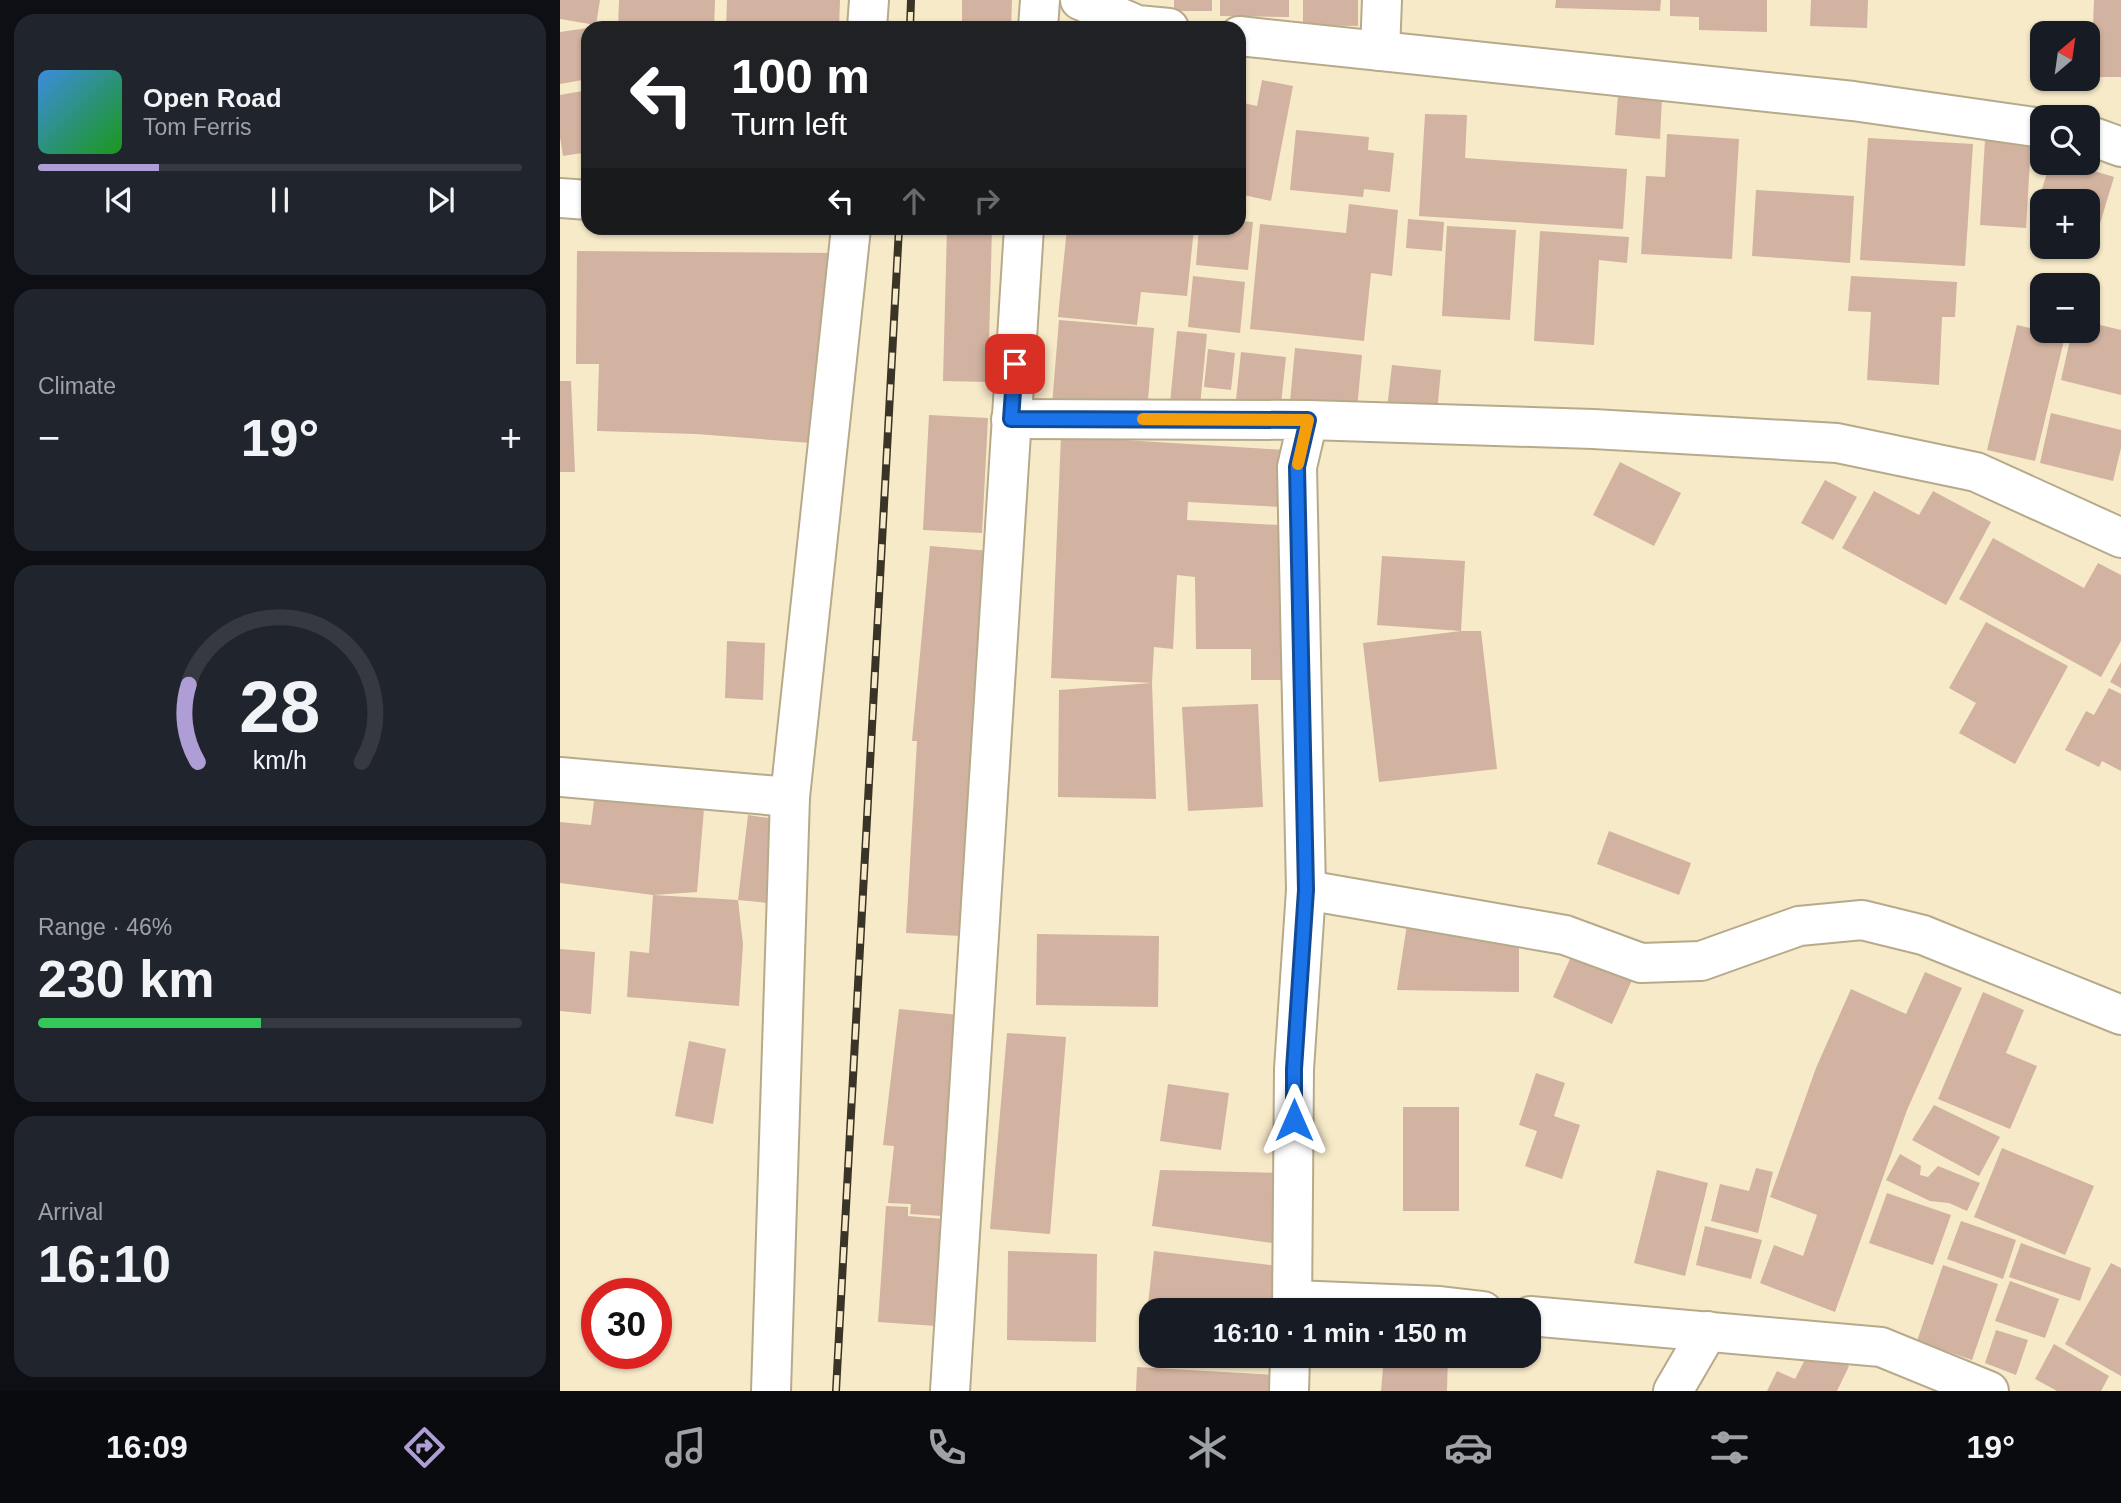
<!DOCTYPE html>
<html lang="en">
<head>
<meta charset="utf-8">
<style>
  :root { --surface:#171b24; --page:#20242c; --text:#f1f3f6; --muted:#9ea1a6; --line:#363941; --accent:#af9ed6 }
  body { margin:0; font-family:Helvetica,sans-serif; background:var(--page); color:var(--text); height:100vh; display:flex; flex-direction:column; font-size:26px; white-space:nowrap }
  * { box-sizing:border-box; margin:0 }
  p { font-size:23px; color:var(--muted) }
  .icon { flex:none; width:38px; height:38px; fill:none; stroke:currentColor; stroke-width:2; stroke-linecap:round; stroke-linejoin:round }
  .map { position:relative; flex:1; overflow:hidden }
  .panel { display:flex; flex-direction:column; gap:14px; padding:14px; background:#0d0f14; width:560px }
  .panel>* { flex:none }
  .hud { position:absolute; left:21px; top:21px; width:665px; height:214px; border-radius:21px; box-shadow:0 2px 5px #0004; background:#202124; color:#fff; overflow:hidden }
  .needle { width:46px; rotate:29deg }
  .fabs { position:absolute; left:1470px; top:21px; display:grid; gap:14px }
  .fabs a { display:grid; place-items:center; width:70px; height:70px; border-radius:14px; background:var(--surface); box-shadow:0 2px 5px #0004; font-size:35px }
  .speed { position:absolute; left:21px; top:1278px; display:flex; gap:14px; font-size:35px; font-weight:700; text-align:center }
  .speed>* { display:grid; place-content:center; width:91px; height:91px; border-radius:50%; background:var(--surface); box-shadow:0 2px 5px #0004; line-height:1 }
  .speed .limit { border:10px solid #d22; background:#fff; color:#111 }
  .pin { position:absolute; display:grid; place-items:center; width:60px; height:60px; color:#fff; margin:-30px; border-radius:14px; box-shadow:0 4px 10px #0006 }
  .me { position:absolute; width:77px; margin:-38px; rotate:0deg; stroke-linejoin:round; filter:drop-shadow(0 0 5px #0008) }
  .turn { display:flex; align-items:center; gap:24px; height:147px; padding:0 35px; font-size:32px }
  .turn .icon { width:91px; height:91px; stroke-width:2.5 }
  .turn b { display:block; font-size:49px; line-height:60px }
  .lanes { display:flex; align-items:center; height:66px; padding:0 35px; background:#0003; justify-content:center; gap:35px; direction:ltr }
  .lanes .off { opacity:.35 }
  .big { font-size:52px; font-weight:700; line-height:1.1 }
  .panel .card { flex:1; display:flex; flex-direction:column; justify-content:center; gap:10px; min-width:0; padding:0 24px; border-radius:21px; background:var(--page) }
  .panel .dial { align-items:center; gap:0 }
  .dial svg { height:182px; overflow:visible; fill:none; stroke:var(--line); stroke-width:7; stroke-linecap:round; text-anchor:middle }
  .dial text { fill:var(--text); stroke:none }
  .song { display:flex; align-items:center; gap:21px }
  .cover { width:84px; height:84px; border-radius:10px; background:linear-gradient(135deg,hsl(210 70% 55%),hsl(120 70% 35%)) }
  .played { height:7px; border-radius:4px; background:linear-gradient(90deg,var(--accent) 25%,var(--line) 25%) }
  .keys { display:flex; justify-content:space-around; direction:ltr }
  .heat { display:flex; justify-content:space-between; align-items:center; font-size:38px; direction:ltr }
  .charge { height:10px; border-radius:5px; background:linear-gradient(90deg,#34c759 46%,var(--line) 0) }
  .trip { position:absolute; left:579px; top:1298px; width:402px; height:70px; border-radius:21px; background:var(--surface); box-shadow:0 2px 5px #0004; font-weight:700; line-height:70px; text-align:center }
  .menu { display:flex; height:112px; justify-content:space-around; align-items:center; background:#090b0e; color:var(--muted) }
  .menu .icon { width:49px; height:49px }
  .menu .on { color:var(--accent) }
  .menu b { font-size:32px; color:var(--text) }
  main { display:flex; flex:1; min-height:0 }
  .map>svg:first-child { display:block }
  .building { fill:#d2b2a0 }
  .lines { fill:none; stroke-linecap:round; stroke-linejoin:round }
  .minor-casing { stroke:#b7aa8b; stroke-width:42 }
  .minor { stroke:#fff; stroke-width:38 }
  .rail-casing { stroke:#3a3427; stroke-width:8 }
  .rail { stroke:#f7eac9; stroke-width:5; stroke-dasharray:16; stroke-linecap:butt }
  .route-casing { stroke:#114b97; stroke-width:18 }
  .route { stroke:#1a73e8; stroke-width:12 }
  .slow { stroke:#f59e0b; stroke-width:12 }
</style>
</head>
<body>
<main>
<section class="panel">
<div class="card">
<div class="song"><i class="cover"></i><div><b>Open Road</b><p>Tom Ferris</p></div></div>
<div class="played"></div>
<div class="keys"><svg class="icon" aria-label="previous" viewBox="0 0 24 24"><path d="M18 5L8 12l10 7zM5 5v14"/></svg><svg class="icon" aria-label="pause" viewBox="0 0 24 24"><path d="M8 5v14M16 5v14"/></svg><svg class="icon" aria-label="next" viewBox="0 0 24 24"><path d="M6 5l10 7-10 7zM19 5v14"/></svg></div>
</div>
<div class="card"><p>Climate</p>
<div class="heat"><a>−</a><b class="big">19°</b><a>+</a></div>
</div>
<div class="card dial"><svg viewBox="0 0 100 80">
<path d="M14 69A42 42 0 1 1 86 69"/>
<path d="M14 69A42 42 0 0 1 10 35" stroke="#af9ed6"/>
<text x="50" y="56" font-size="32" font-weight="700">28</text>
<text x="50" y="72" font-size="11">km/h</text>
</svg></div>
<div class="card"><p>Range · 46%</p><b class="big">230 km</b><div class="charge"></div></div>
<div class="card"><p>Arrival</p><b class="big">16:10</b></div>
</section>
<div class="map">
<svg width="1561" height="1391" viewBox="0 0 1561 1391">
  <rect width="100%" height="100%" fill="#f7eac9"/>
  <g class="building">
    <path d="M0 0H40L36 25 0 19Z"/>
    <path d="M59 0H155L154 28H58Z"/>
    <path d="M167 0H280L279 28H166Z"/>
    <path d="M402 0H452L451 28H402Z"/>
    <rect x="614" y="0" width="38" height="11"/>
    <path d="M660 0H729V17L660 16Z"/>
    <path d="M743 0H798V26L743 25Z"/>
    <path d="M996 0H1101L1100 11 995 8Z"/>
    <path d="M1110 0H1207V32L1139 30V17L1110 16Z"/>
    <path d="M1251 0H1308L1307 28 1250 26Z"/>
    <path d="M1534 0H1561V77H1531Z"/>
    <path d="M28 28V79L0 84V32Z"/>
    <path d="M702 80 733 86 711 201 679 194V102L697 106Z"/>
    <path d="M28 90V152L3 156 0 137V95Z"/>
    <path d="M1058 95 1102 98 1100 139 1055 135Z"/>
    <path d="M865 114 907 115 905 158 1067 169 1063 229 859 216Z"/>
    <path d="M736 130 809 137 808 150 834 153 830 192 804 189 803 197 730 190Z"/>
    <path d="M1107 134 1179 139 1172 259 1081 254 1086 176 1105 177Z"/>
    <path d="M1308 138 1413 144 1405 266 1300 260Z"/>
    <path d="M1425 139 1471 143 1466 228 1420 225Z"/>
    <path d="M1490 163H1508L1554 177 1533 247 1528 246V201H1482V232L1470 228Z"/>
    <path d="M1196 190 1294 196 1290 263 1192 256Z"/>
    <path d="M789 204 838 210 832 276 811 273 804 341 690 329 700 224 786 233Z"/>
    <path d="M848 219 884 222 882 251 846 248Z"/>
    <path d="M679 221 693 222 688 270 636 265 639 228H679Z"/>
    <path d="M887 226 956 230 950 320 882 316Z"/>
    <path d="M387 228H432L428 382 383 381Z"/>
    <path d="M507 228H634L627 296 581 292 577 325 498 317Z"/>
    <path d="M980 231 1069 237 1067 263 1039 260 1034 345 974 341Z"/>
    <path d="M17 251 280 253 264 444 136 434 37 431 39 364H16Z"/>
    <path d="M633 276 685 282 680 333 628 327Z"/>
    <path d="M1291 276 1397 282 1395 317H1382L1379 385 1307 380 1311 312 1288 311Z"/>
    <path d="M499 320 594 328 587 412 492 405Z"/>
    <path d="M1528 322 1561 330V395L1501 380 1512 331H1528Z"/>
    <path d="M1457 325 1505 336 1475 461 1427 450Z"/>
    <path d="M617 331 647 334 640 406 610 403Z"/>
    <path d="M735 348 802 355 797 409 730 402Z"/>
    <path d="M648 349 675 353 671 390 644 387Z"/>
    <path d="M681 352 726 357 721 404 676 400Z"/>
    <path d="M832 365 881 370 876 423 826 418Z"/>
    <path d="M0 381H11L15 472H0Z"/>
    <path d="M1491 413 1561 430V448L1553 481 1480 463Z"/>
    <path d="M369 415 428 418 422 533 363 530Z"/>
    <path d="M501 436 725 450 721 507 628 502 627 520 735 526 725 680H691V649H636L635 577 617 575 613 649 594 647 592 683 491 678Z"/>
    <path d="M1060 462 1121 493 1094 546 1033 515Z"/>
    <path d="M1265 480 1297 497 1273 540 1241 523Z"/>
    <path d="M1314 491 1359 515 1373 491 1431 522 1386 605 1282 548Z"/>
    <path d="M1433 538 1524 588 1538 563 1561 575V641L1541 677 1399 599Z"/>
    <path d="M370 546 430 551 412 745 401 936 346 933 357 741H352Z"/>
    <path d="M822 556 905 561 901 631 817 625Z"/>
    <path d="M1426 622 1508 666 1455 764 1399 733 1416 703 1389 688Z"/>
    <path d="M901 631H921L937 769 819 782 803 643Z"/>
    <path d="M167 641 205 643 203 700 165 698Z"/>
    <path d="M1561 662V688L1550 682Z"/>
    <path d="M592 683 596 799 498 797 499 690Z"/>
    <path d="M1549 688 1561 694V771L1542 761 1539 767 1505 750 1526 711 1534 715Z"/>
    <path d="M698 704 703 807 628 811 622 707Z"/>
    <path d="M35 792 145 797 137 892 93 895 0 883V822L31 825Z"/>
    <path d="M188 815 228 821 218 904 178 900 183 944 179 1006 67 997 70 951 89 953 93 895 178 900Z"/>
    <path d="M1049 831 1131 863 1119 895 1037 864Z"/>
    <path d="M847 924 959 928V992L837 990Z"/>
    <path d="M477 934 599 936 598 1007 476 1005Z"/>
    <path d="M1018 941 1078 967 1052 1024 993 997Z"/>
    <path d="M0 949 35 952 31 1014 0 1011Z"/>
    <path d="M1365 972 1402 988 1347 1110 1275 1312 1200 1283 1214 1245 1243 1256 1257 1215 1210 1197 1256 1068 1291 989 1346 1014Z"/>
    <path d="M1423 992 1464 1010 1446 1053 1477 1066 1450 1129 1378 1099Z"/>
    <path d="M339 1009 399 1015 383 1216 350 1214 351 1204 328 1203 334 1146 323 1145Z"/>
    <path d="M447 1033 506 1037 490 1234 430 1229Z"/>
    <path d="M129 1041 166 1049 153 1124 115 1116Z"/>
    <path d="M976 1073 1005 1083 994 1116 1020 1125 1002 1179 965 1166 977 1131 959 1125Z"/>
    <path d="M608 1084 669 1093 661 1150 600 1141Z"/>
    <path d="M1374 1105 1440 1137 1419 1176 1352 1140Z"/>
    <rect x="843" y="1107" width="56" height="104"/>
    <path d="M1442 1148 1534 1186 1505 1255 1414 1217Z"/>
    <path d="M1340 1154 1361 1166 1360 1175 1368 1177 1378 1166 1420 1183 1407 1211 1389 1203 1370 1201 1326 1180Z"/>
    <path d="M1196 1168 1213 1172 1198 1233 1151 1221 1160 1184 1189 1191Z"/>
    <path d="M600 1170 726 1173 720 1244 592 1226Z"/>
    <path d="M1097 1170 1148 1183 1125 1276 1074 1263Z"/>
    <path d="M1327 1193 1391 1215 1373 1265 1309 1243Z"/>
    <path d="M326 1206 348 1207V1216L383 1219 376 1326 318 1322Z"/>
    <path d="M1401 1221 1456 1240 1443 1279 1387 1259Z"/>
    <path d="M1145 1226 1202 1240 1191 1279 1136 1265Z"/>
    <path d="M1461 1243 1531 1268 1520 1301 1449 1277Z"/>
    <path d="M448 1251 537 1254 536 1342 447 1340Z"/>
    <path d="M594 1251 726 1267 721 1311H644L588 1304Z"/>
    <path d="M1551 1263 1561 1268V1376L1505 1344Z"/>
    <path d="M1383 1265 1438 1284 1412 1360 1357 1341Z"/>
    <path d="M1450 1281 1499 1299 1485 1338 1435 1321Z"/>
    <path d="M1436 1330 1468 1340 1456 1375 1425 1363Z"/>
    <path d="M1494 1344 1549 1376 1541 1391H1497L1475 1379Z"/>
    <path d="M1251 1348 1289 1366 1277 1391H1207L1217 1371 1235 1379Z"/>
    <path d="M824 1356H888L887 1391H821Z"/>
    <path d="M577 1367 716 1375 715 1391H576Z"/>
  </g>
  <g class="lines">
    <defs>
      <g id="minor">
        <path d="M520 0 577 25 609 28"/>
        <path d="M307 28 309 0"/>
        <path d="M478 28 480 0"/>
        <path d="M679 36 1293 101 1482 128"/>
        <path d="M820 51 822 0"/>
        <path d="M1528 135 1561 147"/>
        <path d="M0 198 28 200"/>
        <path d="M451 419 748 420 737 467 746 890 734 1069 732 1311"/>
        <path d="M748 420 1033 429 1277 443 1416 472 1561 538"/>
        <path d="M0 777 230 797"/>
        <path d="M746 890 1005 935 1081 963 1141 961 1239 926 1302 920 1363 935 1561 1015"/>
        <path d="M733 1300 880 1306 923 1311"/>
        <path d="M970 1316 1321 1347 1429 1391"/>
        <path d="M211 1391 230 797 291 228"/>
        <path d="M390 1391 464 228"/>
        <path d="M729 1391 730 1356"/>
        <path d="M1113 1391 1148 1331"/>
      </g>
    </defs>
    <use href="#minor" class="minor-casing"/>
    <use href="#minor" class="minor"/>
    <defs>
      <g id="rail">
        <path d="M350 28 351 0"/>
        <path d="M276 1391 339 228"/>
      </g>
    </defs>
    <use href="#rail" class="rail-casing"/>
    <use href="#rail" class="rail"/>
  </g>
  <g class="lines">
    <defs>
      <path id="route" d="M455 364 451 419 748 420 737 467 746 890 734 1069V1120"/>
    </defs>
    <use href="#route" class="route-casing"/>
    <use href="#route" class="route"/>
    <path class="slow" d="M583 419 748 420 738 464"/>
  </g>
</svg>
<div class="fabs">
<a><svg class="needle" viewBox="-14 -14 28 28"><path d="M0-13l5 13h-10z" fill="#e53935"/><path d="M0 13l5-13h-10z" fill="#9ea1a6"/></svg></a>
<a><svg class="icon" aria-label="search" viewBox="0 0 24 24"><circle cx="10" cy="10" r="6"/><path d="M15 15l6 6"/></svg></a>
<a>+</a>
<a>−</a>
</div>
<div class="speed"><div class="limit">30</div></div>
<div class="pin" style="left:455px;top:364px;background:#d93025"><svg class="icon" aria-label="arrive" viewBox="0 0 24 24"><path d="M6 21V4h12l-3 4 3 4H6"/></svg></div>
<svg class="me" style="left:734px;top:1120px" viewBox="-20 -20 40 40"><path d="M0-17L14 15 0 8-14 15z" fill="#1a73e8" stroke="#fff" stroke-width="4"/></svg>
<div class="trip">16:10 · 1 min · 150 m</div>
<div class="hud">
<div class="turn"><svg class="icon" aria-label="left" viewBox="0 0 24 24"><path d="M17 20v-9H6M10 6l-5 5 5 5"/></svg><div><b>100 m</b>Turn left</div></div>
<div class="lanes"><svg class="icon" aria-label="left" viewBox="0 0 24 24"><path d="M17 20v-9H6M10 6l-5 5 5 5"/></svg><svg class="icon off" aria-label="ahead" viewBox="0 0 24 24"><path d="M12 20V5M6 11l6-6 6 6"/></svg><svg class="icon off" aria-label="right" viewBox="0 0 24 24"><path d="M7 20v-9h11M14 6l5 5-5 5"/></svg></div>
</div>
</div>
</main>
<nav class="menu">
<b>16:09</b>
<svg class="icon on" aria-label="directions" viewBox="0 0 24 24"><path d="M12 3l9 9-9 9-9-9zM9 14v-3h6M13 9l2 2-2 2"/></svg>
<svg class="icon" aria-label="music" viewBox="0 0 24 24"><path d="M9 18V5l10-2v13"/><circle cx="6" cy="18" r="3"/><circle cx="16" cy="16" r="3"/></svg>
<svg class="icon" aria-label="phone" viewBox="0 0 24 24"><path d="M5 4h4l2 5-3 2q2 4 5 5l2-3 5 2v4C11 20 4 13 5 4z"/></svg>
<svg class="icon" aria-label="climate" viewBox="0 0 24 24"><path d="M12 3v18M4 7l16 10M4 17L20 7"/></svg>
<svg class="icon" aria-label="car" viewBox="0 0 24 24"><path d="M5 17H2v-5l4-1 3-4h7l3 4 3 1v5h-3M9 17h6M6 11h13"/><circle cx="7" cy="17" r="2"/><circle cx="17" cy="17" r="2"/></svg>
<svg class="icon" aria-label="filters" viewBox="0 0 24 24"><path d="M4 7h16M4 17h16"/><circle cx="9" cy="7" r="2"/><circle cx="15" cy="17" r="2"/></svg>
<b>19°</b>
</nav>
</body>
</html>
